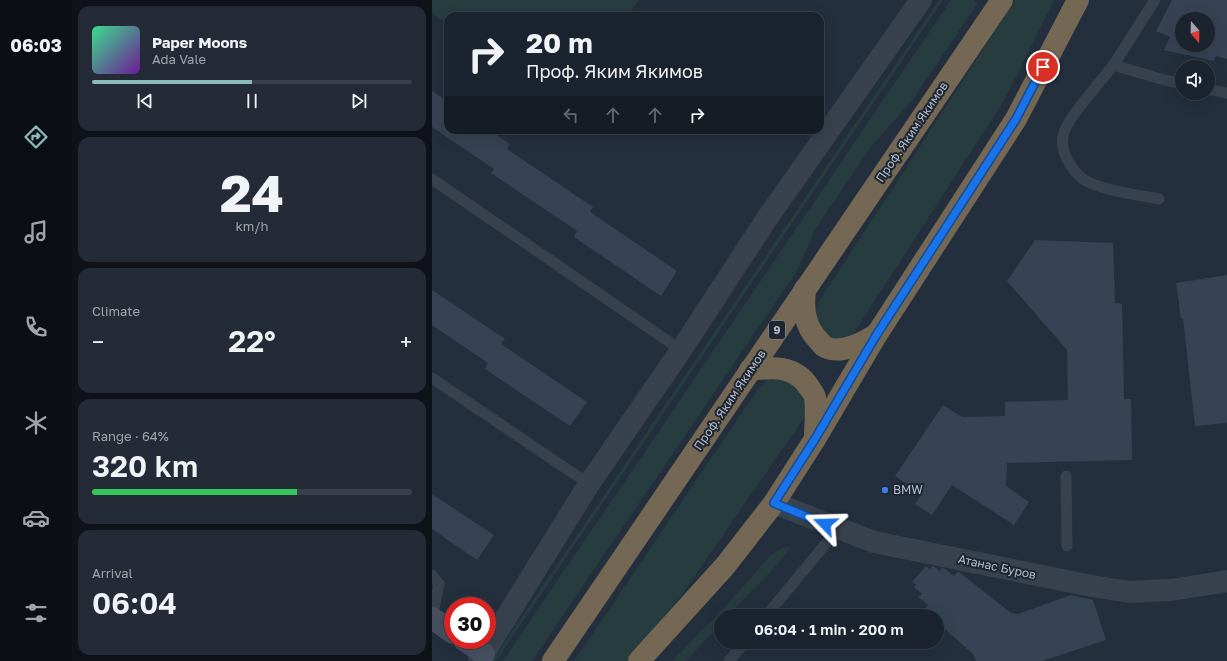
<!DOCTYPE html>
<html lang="en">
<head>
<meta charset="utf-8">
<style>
  :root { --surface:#1b232e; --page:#242b36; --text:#f1f3f6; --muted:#a0a4aa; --line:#39404a; --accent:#8bbbb9 }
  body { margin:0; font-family:"Golos Text",sans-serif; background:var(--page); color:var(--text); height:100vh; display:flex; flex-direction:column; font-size:15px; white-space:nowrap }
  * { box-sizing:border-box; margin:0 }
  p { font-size:13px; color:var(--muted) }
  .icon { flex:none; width:22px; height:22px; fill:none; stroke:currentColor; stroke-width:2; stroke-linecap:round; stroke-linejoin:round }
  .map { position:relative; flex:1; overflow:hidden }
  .details { display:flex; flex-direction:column; gap:6px; padding:6px; background:#0f1319; width:360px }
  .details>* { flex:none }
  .banner { position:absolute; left:12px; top:12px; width:380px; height:122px; border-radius:12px; box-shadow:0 4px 16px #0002,0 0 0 1px var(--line); background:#1b232e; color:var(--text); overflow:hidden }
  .needle { width:26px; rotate:160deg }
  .tools { position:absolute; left:743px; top:12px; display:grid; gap:8px }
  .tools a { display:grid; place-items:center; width:40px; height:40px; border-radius:50%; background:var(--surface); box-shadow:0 4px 16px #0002,0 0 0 1px var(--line); font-size:20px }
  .speed { position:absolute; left:12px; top:597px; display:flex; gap:8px; font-size:20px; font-weight:700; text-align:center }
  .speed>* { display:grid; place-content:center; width:52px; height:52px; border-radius:50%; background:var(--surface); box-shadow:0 4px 16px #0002,0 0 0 1px var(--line); line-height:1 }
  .speed .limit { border:6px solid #d22; background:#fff; color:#111 }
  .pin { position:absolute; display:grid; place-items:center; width:34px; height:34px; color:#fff; margin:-17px; border:2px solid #fff; border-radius:50%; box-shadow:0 1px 4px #0007 }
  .me { position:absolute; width:44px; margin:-22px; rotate:292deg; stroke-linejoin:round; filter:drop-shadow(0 0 3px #0008) }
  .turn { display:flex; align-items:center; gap:14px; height:84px; padding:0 16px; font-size:18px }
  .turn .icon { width:52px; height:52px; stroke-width:2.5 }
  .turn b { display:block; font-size:28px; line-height:34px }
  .lanes { display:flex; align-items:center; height:38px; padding:0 16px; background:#0003; justify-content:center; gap:20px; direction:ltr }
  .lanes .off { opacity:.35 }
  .big { font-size:30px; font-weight:600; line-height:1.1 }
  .details .card { flex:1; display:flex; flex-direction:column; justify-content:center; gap:6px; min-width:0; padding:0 14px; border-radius:12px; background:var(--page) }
  .details .dial { align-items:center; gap:0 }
  .dial b { font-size:52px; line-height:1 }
  .song { display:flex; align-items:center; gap:12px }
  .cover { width:48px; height:48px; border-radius:6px; background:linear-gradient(135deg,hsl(150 70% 55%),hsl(280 70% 35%)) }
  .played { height:4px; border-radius:2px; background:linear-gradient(90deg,var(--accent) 50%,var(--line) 50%) }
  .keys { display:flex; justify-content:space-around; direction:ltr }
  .heat { display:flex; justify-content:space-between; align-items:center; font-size:22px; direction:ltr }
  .charge { height:6px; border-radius:3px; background:linear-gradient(90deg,#34c759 64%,var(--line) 0) }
  .trip { position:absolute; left:282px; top:609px; width:230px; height:40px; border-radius:20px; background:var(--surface); box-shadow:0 4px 16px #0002,0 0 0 1px var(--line); font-weight:600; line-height:40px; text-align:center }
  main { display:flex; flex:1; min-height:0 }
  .menu { display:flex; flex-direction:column; width:72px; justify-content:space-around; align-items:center; background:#0b0e12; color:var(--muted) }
  .menu .icon { width:28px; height:28px }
  .menu .selected { color:var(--accent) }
  .menu b { font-size:18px; color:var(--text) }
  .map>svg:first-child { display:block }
  .green { fill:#263c3f }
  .building { fill:#364354; fill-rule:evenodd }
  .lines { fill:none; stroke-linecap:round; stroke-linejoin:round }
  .lane { stroke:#38414e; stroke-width:11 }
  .street { stroke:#38414e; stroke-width:22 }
  .secondary { stroke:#465061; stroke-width:22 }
  .highway { stroke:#746855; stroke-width:22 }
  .route-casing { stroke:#114b97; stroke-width:10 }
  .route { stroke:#1a73e8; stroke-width:7 }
  .shop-dot { fill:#3f7fe0; stroke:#1d2633; stroke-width:1.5 }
  .labels { text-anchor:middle; stroke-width:4; stroke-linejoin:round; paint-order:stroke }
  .shield { fill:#1d2633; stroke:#878f9c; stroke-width:1 }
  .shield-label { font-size:11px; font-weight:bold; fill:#b4bcc9 }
  .street-label { font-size:12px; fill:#b4bcc9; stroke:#1d2633 }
  .poi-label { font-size:12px; fill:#b4bcc9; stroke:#1d2633; text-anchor:start }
</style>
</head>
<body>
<main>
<nav class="menu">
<b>06:03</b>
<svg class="icon selected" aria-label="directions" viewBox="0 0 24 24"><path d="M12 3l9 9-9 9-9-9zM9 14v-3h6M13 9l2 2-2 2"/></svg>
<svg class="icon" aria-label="music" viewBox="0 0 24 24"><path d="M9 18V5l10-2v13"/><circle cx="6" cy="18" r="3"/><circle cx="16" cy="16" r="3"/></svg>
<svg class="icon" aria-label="phone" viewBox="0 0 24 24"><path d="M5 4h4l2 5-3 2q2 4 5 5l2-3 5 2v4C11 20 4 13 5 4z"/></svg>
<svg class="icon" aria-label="climate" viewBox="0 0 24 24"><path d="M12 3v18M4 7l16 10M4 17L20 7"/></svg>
<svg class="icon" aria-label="car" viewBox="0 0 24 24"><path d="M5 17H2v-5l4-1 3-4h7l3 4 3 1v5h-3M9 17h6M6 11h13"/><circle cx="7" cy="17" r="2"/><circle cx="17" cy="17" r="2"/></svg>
<svg class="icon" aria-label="filters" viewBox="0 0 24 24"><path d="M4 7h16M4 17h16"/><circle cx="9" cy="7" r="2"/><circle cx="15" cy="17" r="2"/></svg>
</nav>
<section class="details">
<div class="card">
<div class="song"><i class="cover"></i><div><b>Paper Moons</b><p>Ada Vale</p></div></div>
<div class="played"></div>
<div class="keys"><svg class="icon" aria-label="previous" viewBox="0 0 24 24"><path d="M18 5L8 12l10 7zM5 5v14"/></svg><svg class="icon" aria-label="pause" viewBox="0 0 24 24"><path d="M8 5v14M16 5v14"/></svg><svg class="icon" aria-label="next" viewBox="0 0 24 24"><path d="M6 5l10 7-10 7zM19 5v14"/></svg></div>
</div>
<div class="card dial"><b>24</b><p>km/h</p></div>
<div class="card"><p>Climate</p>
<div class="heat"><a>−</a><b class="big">22°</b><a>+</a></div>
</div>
<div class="card"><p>Range · 64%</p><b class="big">320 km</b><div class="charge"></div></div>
<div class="card"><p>Arrival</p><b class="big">06:04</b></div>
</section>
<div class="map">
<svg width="795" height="661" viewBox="0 0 795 661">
  <rect width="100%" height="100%" fill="#242f3e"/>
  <g class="green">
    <path d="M0 0H207L195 16H16V24L0 13Z"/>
    <path d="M507 0H511L64 661H60Z"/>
    <path d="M519 0H542L546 3 480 101 441 144 383 230 365 271 100 661H71Z"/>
    <path d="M583 0H622L573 99 422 333C415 339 398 343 391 333 387 328 385 321 382 316L386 303Z"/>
    <path d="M343 377 366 381 376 410 372 418 251 593 196 661H142L326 389 336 379Z"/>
    <path d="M351 547 358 548 344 566 296 616H289V623L254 661H240L292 608 338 556Z"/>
  </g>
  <g class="building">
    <path d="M740 0H795V59L784 56 782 61 732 50 738 37 724 31ZM750 19H776V45H750Z"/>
    <path d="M0 91 16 102V130H57L78 144 75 149 161 207 158 212 245 271 229 296 142 237 145 231 59 173 62 169 0 127Z"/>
    <path d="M603 240 681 243 683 303 690 304 692 399H699L700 460 575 463 574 486 597 502 582 525 520 485 500 515 483 504 489 495 480 489 481 488 463 476 511 405 530 417 573 416V402L636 400 635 350 575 281Z"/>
    <path d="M795 275V423L763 426 751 318 749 319 744 283Z"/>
    <path d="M0 290 73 339 69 344 155 402 138 426 53 369 56 363 0 325Z"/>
    <path d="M0 494 62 535 45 560 0 529Z"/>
    <path d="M494 566 498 569 500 566 503 567 508 571 510 568 513 569 522 576 526 572H527L579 613 586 614 639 595 661 600 674 640 610 661H544L541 654 505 622V616H498L492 610 496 605 486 597 490 594 482 587 484 585 480 582Z"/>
  </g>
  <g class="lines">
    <g class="lane">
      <path d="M723 0C709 21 696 43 682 64 670 81 633 120 631 136 628 151 639 170 651 179 667 190 706 195 727 199"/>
      <path d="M681 65 729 79 750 84"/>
      <path d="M776 89 795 93"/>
      <path d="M0 179 249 350"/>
      <path d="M0 378 157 484"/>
      <path d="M634 476 635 546"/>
      <path d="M0 575 7 584 0 618"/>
      <path d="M334 616 406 529"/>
      <path d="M297 661 313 642"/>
    </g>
    <g class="street">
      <path d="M342 503 442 542 660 586 698 592 739 590 795 581"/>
      <path d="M47 661 157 484 249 350 336 217 489 0"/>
    </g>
    <g class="secondary">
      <path d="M0 618 21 633"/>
      <path d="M32 640 52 654"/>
    </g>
    <g class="highway">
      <path d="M373 289C371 309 372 326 387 341 389 343 391 346 393 347 409 355 433 342 445 334"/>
      <path d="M318 370C340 367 363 365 377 387 379 390 382 394 383 397 385 410 383 425 383 438"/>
      <path d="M121 661 570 0"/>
      <path d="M207 661 293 566 342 503 383 439 445 334 584 119 646 0"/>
    </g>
  </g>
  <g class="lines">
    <defs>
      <path id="route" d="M393 524 342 503 383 439 445 334 584 119 611 67"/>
    </defs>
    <use href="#route" class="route-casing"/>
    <use href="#route" class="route"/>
  </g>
  <circle class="shop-dot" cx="453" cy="490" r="4"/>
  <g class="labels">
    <rect class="shield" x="337" y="321" width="16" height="18" rx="3"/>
    <g class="shield-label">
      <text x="345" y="334">9</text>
    </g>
    <g class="street-label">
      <text transform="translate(480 132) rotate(-56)" y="4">Проф. Яким Якимов</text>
      <text transform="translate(298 400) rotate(-56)" y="4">Проф. Яким Якимов</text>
      <text transform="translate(565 567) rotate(12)" y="4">Атанас Буров</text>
    </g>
    <g class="poi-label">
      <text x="461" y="494">BMW</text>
    </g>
  </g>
</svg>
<div class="tools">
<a><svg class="needle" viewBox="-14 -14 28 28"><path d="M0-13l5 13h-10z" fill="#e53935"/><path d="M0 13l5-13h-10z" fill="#a0a4aa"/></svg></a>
<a><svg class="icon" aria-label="sound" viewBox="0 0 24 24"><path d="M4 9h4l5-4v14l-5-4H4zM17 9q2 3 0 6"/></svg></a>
</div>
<div class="speed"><div class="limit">30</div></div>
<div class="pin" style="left:611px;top:67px;background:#d93025"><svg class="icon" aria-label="arrive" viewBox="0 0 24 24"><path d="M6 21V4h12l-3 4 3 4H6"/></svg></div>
<svg class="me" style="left:393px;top:524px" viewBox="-20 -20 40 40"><path d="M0-17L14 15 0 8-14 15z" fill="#1a73e8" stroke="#fff" stroke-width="4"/></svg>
<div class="trip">06:04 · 1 min · 200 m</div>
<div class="banner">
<div class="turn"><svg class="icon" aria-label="right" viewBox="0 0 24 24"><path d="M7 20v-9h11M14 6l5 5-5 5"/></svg><div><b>20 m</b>Проф. Яким Якимов</div></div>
<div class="lanes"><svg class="icon off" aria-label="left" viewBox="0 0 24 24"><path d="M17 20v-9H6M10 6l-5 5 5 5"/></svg><svg class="icon off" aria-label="ahead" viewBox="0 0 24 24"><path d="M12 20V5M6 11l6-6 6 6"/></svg><svg class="icon off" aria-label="ahead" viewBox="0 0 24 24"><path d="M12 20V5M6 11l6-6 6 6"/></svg><svg class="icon" aria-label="right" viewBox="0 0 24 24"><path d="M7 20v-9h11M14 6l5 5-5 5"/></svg></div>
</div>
</div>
</main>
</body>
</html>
